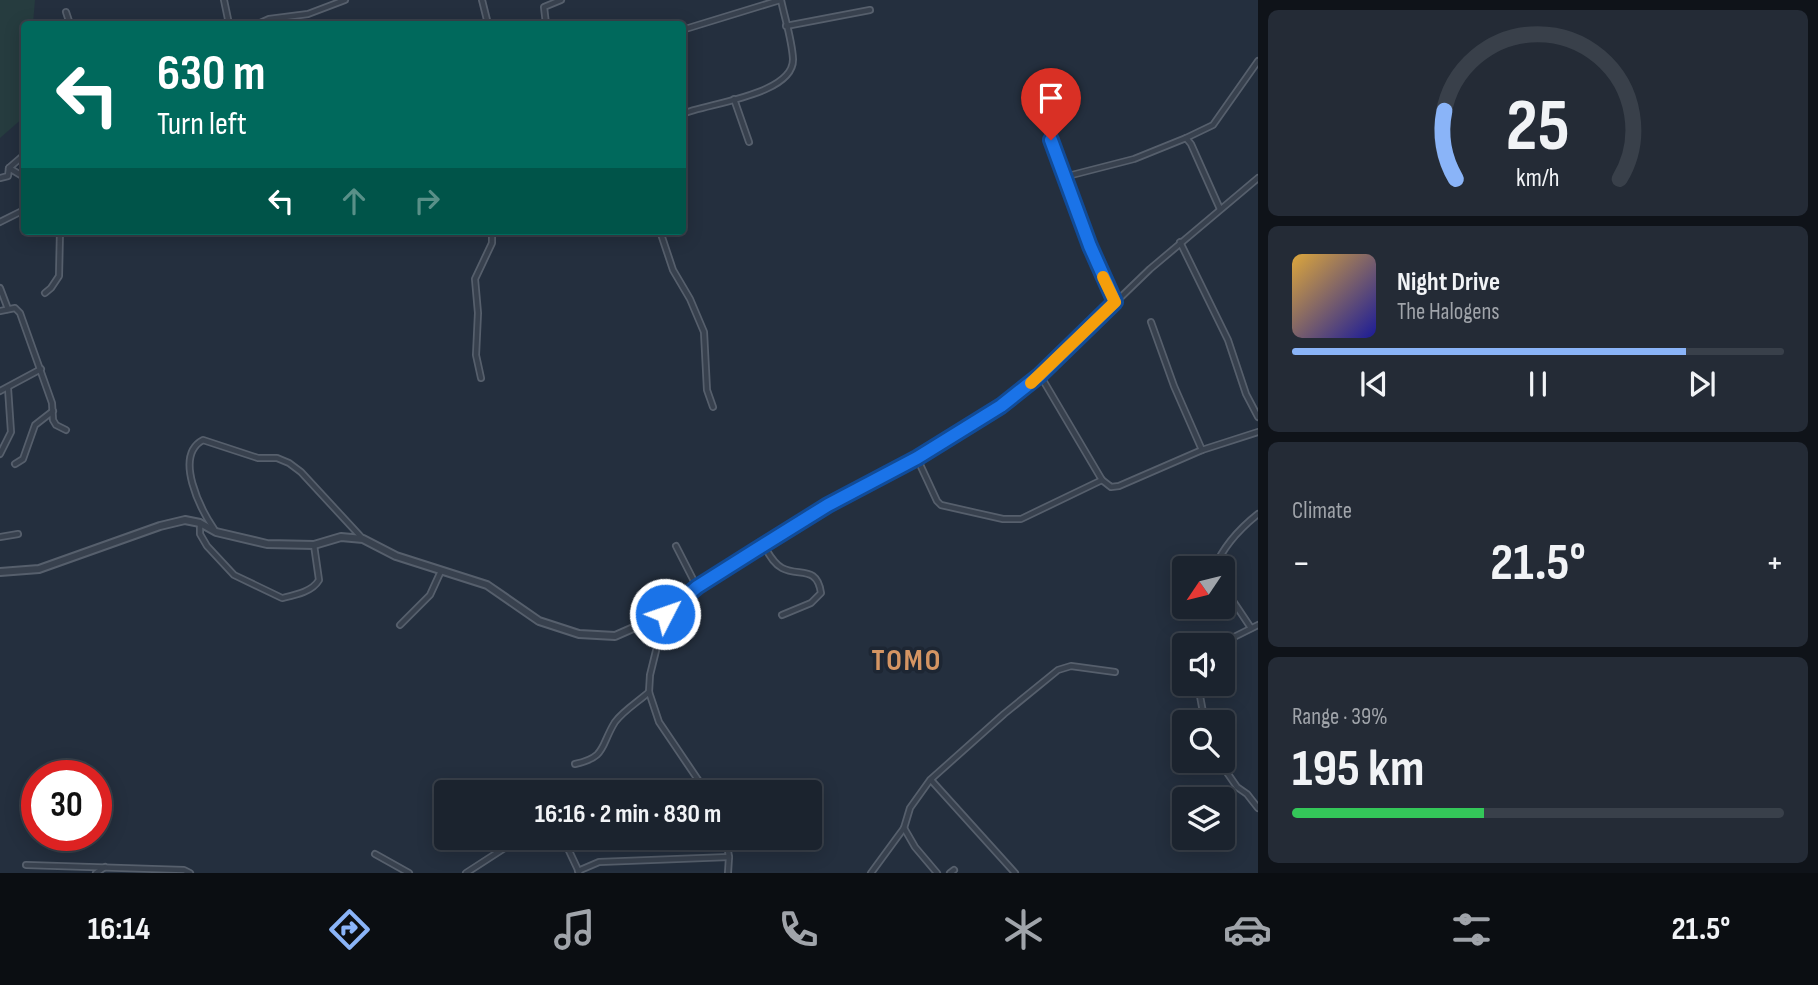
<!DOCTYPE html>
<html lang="en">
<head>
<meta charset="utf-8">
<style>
  :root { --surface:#1b232e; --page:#242b36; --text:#f1f3f6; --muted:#a0a4aa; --line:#39404a; --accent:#8ab4f8 }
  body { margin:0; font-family:"Sofia Sans Condensed",sans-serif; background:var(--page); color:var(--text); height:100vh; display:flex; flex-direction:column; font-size:26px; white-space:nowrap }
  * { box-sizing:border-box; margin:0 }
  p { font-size:23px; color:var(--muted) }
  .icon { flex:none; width:38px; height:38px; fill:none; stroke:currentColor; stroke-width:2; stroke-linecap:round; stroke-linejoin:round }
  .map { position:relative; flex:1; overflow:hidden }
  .side { display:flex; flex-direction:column; gap:10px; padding:10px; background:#0f1319; width:560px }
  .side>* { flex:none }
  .banner { position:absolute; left:21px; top:21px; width:665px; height:214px; border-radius:7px; box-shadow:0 4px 18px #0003,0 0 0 2px var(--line); background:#00695c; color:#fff; overflow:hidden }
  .needle { width:46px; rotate:235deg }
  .buttons { position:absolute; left:1172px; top:556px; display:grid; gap:14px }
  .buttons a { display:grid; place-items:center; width:63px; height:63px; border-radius:7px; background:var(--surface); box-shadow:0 4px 18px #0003,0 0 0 2px var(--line); font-size:35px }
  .speed { position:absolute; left:21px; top:760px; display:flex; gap:14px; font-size:35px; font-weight:700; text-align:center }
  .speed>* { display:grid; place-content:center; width:91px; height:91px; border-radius:50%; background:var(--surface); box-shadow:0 4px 18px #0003,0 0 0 2px var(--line); line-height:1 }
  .speed .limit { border:10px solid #d22; background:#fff; color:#111 }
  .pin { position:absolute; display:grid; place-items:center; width:60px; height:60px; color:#fff; margin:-72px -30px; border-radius:50% 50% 50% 0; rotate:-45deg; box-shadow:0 0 7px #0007 }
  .pin .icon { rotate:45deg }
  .me { position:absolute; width:77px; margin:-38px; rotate:49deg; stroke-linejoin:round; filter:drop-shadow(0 0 5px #0008) }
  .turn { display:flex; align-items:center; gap:24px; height:147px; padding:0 21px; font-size:32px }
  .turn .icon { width:91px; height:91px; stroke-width:2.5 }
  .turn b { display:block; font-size:49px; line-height:60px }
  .lanes { display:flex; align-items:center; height:66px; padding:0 21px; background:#0003; justify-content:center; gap:35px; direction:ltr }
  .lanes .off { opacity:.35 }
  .big { font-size:52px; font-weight:700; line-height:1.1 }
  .side .tile { flex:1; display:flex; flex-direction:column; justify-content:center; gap:10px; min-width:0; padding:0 24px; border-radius:10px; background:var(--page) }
  .side .dial { align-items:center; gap:0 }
  .dial svg { height:182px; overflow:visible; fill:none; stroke:var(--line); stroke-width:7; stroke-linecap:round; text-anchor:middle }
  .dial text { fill:var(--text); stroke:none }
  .song { display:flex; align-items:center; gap:21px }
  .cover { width:84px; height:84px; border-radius:10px; background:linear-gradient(135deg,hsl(40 70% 55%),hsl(240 70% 35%)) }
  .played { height:7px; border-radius:4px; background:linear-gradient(90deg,var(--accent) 80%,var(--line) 80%) }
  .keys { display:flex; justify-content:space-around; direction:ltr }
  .heat { display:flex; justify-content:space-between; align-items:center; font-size:38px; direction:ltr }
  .charge { height:10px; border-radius:5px; background:linear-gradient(90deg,#34c759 39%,var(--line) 0) }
  .trip { position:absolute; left:434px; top:780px; width:388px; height:70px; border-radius:7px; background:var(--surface); box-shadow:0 4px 18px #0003,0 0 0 2px var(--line); font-weight:700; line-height:70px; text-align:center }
  .tab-bar { display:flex; height:112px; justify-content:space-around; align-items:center; background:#0b0e12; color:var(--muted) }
  .tab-bar .icon { width:49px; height:49px }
  .tab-bar .selected { color:var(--accent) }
  .tab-bar b { font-size:32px; color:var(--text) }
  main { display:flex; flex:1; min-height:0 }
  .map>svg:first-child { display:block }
  .green { fill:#263c3f }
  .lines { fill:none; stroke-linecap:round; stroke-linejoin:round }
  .minor-casing { stroke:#565f6c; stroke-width:8 }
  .tertiary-casing { stroke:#565f6c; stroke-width:10 }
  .minor { stroke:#38414e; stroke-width:4.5 }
  .tertiary { stroke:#38414e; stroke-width:6 }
  .route-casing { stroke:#114b97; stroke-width:18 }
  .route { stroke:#1a73e8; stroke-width:12 }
  .slow { stroke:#f59e0b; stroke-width:12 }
  .labels { text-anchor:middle; stroke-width:7; stroke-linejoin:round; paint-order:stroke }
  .district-label { font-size:30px; font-weight:bold; letter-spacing:2px; fill:#d59563; stroke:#1d2633 }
</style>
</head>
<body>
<main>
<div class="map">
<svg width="1258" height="873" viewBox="0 0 1258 873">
  <rect width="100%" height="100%" fill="#242f3e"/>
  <path class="green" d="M0 0H35L33 24H24V117L0 138Z"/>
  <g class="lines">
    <defs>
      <g id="minor">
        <path d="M224 0 229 24"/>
        <path d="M482 0 488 24"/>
        <path d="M66 12 70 24"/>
        <path d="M258 24 269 19 308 14 345 0"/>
        <path d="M546 24 544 7 561 0"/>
        <path d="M786 26 870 10"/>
        <path d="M682 30 780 0"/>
        <path d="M734 99 749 142"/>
        <path d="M682 114C708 103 794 95 793 59 792 40 785 19 781 0"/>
        <path d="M1048 131 1099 269 1115 302"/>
        <path d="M1186 138 1213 125 1258 61"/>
        <path d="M9 168 24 177"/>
        <path d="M1064 177 1134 159 1186 138 1191 144 1220 209"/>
        <path d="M0 178 8 176 9 168 24 155"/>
        <path d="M0 222 24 210"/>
        <path d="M660 231 673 270 690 299 704 332 707 390 713 407"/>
        <path d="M1180 242 1228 340 1246 394 1258 417"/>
        <path d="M0 288 8 309"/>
        <path d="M45 293 51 288 59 276 60 231"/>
        <path d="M0 311 15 308 20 313 52 403 53 420 56 425 66 430"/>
        <path d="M1151 322 1174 386 1202 450"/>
        <path d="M1040 375 1102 480 1111 487 1119 486 1202 450 1258 432"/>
        <path d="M481 378 476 355 478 313 475 279 492 243V231"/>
        <path d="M0 391 41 369"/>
        <path d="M0 454 11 432 8 388"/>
        <path d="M917 458 937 501 941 505 1003 519H1021L1102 480"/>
        <path d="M15 464 23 459 35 425 53 411"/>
        <path d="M200 523V534L207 546 234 575 282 598C295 595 312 592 319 580L314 545"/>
        <path d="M214 529C201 510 173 456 203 440L258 458H277L289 463 301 472 362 538"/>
        <path d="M0 537 18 534"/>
        <path d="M676 546 697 587"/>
        <path d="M764 546C769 554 773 563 782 568 799 577 817 565 821 593L811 603 782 615"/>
        <path d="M1214 569C1223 547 1239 529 1258 514"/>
        <path d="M1223 586 1251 628"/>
        <path d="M400 625 430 595 441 571"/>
        <path d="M1216 646 1258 625"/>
        <path d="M1200 696 1205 723"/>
        <path d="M1219 761 1237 787 1247 794 1258 808"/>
        <path d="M575 764C607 757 600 746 615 722 623 711 639 701 649 692"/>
        <path d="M931 780 1015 873"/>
        <path d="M707 793 659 722 649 692 650 675 665 614 697 587 754 551 828 505 917 458 1001 406 1040 375 1150 269 1258 178"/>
        <path d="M904 828 915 847 937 873"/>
        <path d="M563 838 579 872"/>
        <path d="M726 838 729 857 728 873"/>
        <path d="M375 854 409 873"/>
        <path d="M26 865 184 870 190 873"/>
        <path d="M578 871 599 862 729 857"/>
        <path d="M96 873 105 867"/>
        <path d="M466 873 520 838"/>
        <path d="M871 873 904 828 910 808 930 780 1004 714 1058 670 1071 666 1115 672"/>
        <path d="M950 873 954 870"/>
      </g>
      <path id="tertiary" d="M0 572 39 569 160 526 185 520 200 523 216 532 267 544 314 545 341 537 363 539 396 556 487 585 539 621 579 634 615 636 665 614"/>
    </defs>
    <use href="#minor" class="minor-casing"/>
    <use href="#tertiary" class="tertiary-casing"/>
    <use href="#minor" class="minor"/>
    <use href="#tertiary" class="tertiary"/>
  </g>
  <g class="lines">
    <defs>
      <path id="route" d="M665 614 697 587 754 551 828 505 917 458 1001 406 1040 375 1115 302 1090 246 1051 140"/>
    </defs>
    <use href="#route" class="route-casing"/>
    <use href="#route" class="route"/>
    <path class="slow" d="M1031 383 1115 302 1103 277"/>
  </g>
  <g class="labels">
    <g class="district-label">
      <text x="907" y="670">TOMO</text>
    </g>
  </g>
</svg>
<div class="buttons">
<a><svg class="needle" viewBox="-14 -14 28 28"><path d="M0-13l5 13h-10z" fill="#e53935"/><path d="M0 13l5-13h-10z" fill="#a0a4aa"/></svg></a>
<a><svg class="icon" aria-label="sound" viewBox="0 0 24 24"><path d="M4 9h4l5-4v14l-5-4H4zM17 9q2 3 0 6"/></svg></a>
<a><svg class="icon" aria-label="search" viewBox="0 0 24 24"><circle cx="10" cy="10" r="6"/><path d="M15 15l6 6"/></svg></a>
<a><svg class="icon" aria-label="layers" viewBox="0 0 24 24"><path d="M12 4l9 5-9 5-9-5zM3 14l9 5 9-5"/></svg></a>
</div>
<div class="speed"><div class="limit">30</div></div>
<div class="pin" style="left:1051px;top:140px;background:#d93025"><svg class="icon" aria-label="arrive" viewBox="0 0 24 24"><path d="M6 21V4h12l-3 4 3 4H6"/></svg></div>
<svg class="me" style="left:665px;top:614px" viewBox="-20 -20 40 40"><circle r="17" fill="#1a73e8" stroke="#fff" stroke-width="3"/><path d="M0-11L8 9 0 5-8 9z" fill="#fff"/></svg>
<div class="trip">16:16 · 2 min · 830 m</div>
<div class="banner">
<div class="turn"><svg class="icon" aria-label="left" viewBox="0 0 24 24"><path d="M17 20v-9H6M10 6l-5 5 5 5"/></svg><div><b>630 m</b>Turn left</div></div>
<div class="lanes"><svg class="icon" aria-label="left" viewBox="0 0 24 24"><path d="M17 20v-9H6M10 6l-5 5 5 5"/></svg><svg class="icon off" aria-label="ahead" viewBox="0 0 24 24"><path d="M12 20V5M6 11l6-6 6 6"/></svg><svg class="icon off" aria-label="right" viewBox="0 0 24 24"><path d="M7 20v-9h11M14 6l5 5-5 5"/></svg></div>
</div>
</div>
<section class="side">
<div class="tile dial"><svg viewBox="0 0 100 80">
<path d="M14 69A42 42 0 1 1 86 69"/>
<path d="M14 69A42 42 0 0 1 9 39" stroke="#8ab4f8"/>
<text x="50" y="56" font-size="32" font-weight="700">25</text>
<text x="50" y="72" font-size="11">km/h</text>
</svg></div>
<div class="tile">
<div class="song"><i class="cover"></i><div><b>Night Drive</b><p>The Halogens</p></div></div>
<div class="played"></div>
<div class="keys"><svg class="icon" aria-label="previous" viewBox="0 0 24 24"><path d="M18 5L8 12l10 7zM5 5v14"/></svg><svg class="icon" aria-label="pause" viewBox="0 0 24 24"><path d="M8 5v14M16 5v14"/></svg><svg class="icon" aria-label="next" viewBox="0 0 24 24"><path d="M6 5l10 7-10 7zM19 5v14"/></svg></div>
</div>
<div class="tile"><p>Climate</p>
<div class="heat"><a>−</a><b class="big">21.5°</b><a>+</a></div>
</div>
<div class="tile"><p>Range · 39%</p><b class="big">195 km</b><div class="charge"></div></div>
</section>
</main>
<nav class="tab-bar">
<b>16:14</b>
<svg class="icon selected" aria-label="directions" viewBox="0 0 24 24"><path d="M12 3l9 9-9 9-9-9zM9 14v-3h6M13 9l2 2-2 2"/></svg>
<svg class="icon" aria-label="music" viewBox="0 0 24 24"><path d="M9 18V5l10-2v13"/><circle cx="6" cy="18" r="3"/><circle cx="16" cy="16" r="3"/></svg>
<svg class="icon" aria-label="phone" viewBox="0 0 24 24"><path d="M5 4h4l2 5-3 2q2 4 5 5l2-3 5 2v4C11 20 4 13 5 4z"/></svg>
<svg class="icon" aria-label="climate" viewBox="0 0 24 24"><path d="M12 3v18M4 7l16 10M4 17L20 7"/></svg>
<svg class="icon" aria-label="car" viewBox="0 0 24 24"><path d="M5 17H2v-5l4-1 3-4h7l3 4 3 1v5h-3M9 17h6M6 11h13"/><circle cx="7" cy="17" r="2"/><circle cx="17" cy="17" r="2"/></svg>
<svg class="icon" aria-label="filters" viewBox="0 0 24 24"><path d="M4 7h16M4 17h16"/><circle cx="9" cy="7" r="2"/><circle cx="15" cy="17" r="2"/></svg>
<b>21.5°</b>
</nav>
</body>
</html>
